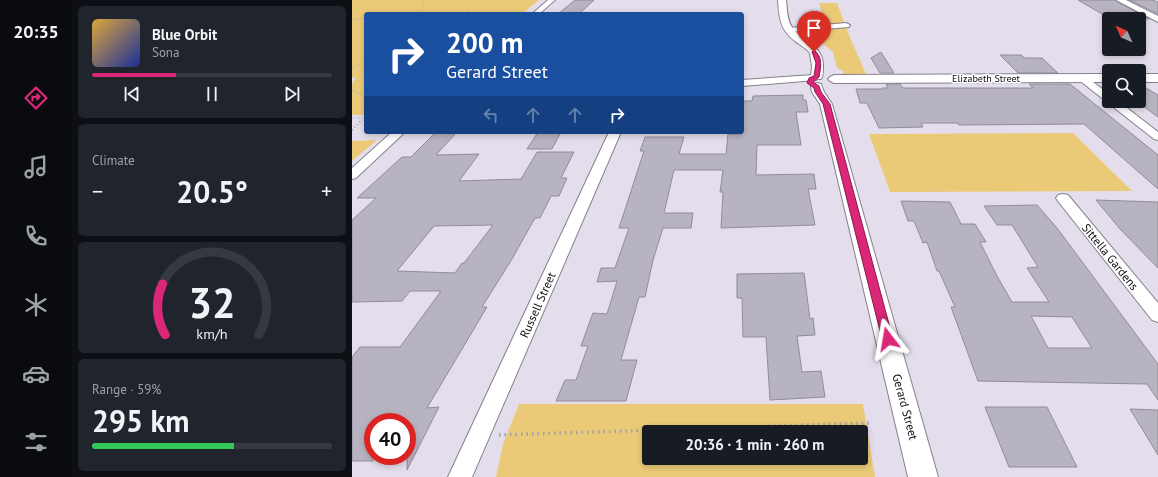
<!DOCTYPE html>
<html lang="en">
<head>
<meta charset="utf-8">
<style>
  :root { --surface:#171b24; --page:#20242c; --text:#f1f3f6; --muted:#9ea1a6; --line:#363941; --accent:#db2777 }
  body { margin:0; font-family:"PT Sans",sans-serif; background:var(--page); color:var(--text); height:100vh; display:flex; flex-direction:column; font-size:15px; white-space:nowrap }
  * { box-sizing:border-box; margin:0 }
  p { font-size:13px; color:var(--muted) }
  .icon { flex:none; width:22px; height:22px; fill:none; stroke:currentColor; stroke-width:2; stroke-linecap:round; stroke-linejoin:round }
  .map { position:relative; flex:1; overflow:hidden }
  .side { display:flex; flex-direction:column; gap:6px; padding:6px; background:#0d0f14; width:280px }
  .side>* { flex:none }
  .hud { position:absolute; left:12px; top:12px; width:380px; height:122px; border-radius:4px; box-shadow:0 2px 6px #0003; background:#1a4fa0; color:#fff; overflow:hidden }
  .needle { width:26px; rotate:315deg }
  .fabs { position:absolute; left:750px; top:12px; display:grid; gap:8px }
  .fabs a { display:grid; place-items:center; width:44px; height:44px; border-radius:4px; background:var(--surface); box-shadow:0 2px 6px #0003; font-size:20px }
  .speed { position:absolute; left:12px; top:413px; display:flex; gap:8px; font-size:20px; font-weight:700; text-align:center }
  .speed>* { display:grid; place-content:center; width:52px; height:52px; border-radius:50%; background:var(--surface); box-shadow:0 2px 6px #0003; line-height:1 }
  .speed .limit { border:6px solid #d22; background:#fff; color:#111 }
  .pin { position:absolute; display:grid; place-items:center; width:34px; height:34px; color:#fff; margin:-41px -17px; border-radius:50% 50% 50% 0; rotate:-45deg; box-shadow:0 0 4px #0007 }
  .pin .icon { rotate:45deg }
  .me { position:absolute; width:44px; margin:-22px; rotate:346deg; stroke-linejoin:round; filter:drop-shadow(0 0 3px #0008) }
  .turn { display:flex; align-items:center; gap:14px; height:84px; padding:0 16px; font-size:18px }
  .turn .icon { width:52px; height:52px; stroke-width:2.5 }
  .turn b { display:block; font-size:28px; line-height:34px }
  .lanes { display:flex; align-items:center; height:38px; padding:0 16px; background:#0003; justify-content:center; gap:20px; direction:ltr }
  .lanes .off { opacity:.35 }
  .big { font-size:30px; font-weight:600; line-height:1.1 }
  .side .widget { flex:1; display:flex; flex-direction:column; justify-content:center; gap:6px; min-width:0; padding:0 14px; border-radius:6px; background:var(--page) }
  .side .dial { align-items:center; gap:0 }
  .dial svg { height:104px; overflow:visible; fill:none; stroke:var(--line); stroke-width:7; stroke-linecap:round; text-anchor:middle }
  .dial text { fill:var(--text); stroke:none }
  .song { display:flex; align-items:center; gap:12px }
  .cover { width:48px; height:48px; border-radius:6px; background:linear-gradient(135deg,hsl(40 70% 55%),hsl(230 70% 35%)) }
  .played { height:4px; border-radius:2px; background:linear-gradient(90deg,var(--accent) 35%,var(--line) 35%) }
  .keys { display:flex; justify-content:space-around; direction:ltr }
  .heat { display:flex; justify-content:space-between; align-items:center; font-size:22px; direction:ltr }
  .charge { height:6px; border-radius:3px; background:linear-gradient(90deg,#34c759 59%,var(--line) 0) }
  .trip { position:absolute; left:290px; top:425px; width:226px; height:40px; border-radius:4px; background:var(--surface); box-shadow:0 2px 6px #0003; font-weight:600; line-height:40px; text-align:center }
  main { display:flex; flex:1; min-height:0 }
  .tabs { display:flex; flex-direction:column; width:72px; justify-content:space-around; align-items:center; background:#090b0e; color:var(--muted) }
  .tabs .icon { width:28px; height:28px }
  .tabs .on { color:var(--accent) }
  .tabs b { font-size:18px; color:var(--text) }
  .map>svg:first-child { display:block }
  .green { fill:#ebca77; fill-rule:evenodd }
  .building { fill:#b8b3c0; stroke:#918c99; fill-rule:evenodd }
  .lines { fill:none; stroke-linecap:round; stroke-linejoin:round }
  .minor-casing { stroke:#85808c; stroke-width:2 }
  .tertiary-casing { stroke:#85808c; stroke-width:2 }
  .path-far3 { stroke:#a39ea9; stroke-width:1; stroke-dasharray:0.5 1.5; stroke-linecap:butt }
  .path-far2 { stroke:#a39ea9; stroke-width:1.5; stroke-dasharray:0.5 2; stroke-linecap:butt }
  .path-far1 { stroke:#a39ea9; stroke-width:2; stroke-dasharray:1 2.5; stroke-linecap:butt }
  .path { stroke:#a39ea9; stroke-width:3.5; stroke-dasharray:1.5 4; stroke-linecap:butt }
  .minor { fill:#fff; fill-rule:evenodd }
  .tertiary { fill:#fff; fill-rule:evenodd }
  .route { fill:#db2777; stroke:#8e194d }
  .labels { text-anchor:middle; stroke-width:3; stroke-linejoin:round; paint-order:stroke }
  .far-street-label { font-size:10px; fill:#0f0d12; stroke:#fff }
  .street-label { font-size:12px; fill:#0f0d12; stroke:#fff }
</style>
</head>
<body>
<main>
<nav class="tabs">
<b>20:35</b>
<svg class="icon on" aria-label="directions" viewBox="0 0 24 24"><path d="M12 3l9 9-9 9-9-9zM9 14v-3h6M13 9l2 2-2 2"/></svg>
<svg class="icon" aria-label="music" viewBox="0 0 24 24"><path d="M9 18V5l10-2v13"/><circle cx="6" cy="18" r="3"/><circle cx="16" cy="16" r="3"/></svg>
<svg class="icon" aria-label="phone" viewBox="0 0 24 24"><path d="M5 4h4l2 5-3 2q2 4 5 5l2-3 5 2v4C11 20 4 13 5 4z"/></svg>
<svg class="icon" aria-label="climate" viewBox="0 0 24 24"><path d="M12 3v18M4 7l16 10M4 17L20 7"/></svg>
<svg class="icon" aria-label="car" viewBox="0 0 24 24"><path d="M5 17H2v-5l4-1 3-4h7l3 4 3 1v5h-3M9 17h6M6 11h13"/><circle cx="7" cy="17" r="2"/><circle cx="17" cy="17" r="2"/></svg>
<svg class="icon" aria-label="filters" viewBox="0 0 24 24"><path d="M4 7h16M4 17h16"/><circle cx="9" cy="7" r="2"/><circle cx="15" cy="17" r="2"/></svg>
</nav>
<section class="side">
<div class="widget">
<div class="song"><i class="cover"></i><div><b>Blue Orbit</b><p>Sona</p></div></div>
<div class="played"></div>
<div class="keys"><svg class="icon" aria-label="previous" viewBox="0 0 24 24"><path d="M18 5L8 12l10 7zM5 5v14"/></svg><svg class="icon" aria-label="pause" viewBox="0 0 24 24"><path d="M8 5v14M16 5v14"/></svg><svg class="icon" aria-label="next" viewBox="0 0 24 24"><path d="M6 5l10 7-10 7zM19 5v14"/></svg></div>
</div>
<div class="widget"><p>Climate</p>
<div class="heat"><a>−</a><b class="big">20.5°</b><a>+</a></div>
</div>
<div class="widget dial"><svg viewBox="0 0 100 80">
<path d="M14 69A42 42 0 1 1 86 69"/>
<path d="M14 69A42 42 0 0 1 12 30" stroke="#db2777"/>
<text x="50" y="56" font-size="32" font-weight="700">32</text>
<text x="50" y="72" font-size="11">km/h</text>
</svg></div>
<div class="widget"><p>Range · 59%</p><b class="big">295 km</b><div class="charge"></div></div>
</section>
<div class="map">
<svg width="806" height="477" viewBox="0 0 806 477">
  <rect width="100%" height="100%" fill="#e4deec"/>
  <g class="green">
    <path d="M0 0H187L170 14H14V115H0V84L4 77 0 78Z"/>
    <path d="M467 3H485L499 40 514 74H491V71L485 68 481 52 456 32V30L473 24Z"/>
    <path d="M721 133 780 191 538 192 517 134Z"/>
    <path d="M25 140 0 161V141Z"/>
    <path d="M167 404H511L523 477H144L151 444ZM297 432H509V458H297Z"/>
  </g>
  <g class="building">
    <path d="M223 0H242L227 14H206Z"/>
    <path d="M726 0H763L797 19 757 18Z"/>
    <path d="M777 0H800L806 2V14Z"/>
    <path d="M529 52 542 73H528L519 58Z"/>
    <path d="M648 55H669L673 58H690L706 73H666Z"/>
    <path d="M534 84H548L551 88H681L677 84H718L806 155V189L732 124 607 125 605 123H569L571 127 527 128 515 103H508L504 89H531L530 88H536Z"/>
    <path d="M787 84 806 95V117L787 103Z"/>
    <path d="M451 95V100H454L456 112H444L449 145H405L404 175 462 174 464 189H456L463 225 369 228 371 192H368L371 170H322L312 213H341L339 228H311L301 260 293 297H287L269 360H285L274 401H204L213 380H224L236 346H229L241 313 255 314 265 281 245 282 249 268H263L277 228H267L292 151H288L293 137H332L327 154H374L376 134H390V101H400L401 96Z"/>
    <path d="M105 132 84 155 127 154 107 181 169 179 185 152H222L209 178H215L207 196H199L188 218H183L160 259 130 307H135L75 408 87 407 55 470V422H21V461H0V357L8 347H48L89 291H58L50 301 0 302V220L24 198H5L50 157H59L83 133ZM141 225 112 263H110L103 273 45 271 82 226Z"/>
    <path d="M186 132H209L200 149H175Z"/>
    <path d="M744 200 806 202V268L768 229Z"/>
    <path d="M549 201 598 202 609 224H623L634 242H628L645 276 660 302H697L675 268 686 267 660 225H645L632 206 685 205 705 228 806 364V400L795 384 626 381 599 307H603L587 271H585L575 242 571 243 562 221H556ZM679 316 720 317 740 348H696Z"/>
    <path d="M452 273 458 319 461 318 463 335 445 336 450 372 469 371 473 397 418 400 414 337H391L390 298H385V274Z"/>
    <path d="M633 407H695L725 467H657Z"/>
    <path d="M778 409 806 410V455Z"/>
  </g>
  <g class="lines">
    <defs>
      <g id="minor">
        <path d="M196 0H203L187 14H180Z"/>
        <path d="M494 23 498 25 497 27 437 32 433 30 437 28Z"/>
        <path d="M461 75 464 76 466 78 464 80 390 86V80Z"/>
        <path d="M730 75 733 76 757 94V101H766L806 132V140L802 139 727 80 725 78 727 76Z"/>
        <path d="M40 132H53L4 178 0 179V168Z"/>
        <path d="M257 132H269L120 477H96Z"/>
        <path d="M711 194 716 195 806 303V322L800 320 706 201 704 198 706 195Z"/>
      </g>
      <g id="tertiary">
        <path d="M426 0H434C435 9 435 20 440 27 451 43 472 45 471 67 471 72 471 76 469 79H461L459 77 460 66 458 53C454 48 448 45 443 41 428 30 427 17 426 0Z"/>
        <path d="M764 0H774L806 16V22Z"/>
        <path d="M757 74V82L482 83 478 81 476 79 478 77 482 75Z"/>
        <rect x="787" y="74" width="19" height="8"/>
        <path d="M465 83 469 84 472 92 480 104 586 477H556L468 104 460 92 459 87 461 84Z"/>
      </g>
    </defs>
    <use href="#minor" class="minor-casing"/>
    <use href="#tertiary" class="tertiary-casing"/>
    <g class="path-far3">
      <path d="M115 8 120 14"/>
      <path d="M43 14 72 10 70 0"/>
      <path d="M0 20 14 18"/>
    </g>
    <g class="path-far2">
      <path d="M0 68 14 62"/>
      <path d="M0 90 14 98"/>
      <path d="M0 118 14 117"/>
      <path d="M8 122 14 117"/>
    </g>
    <path class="path-far1" d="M0 130 9 121"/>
    <path class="path" d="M147 435 520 423"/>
    <use href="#minor" class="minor"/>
    <use href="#tertiary" class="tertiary"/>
  </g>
  <path class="route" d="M462 50C471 57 469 67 467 77L461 82 467 86 469 92 478 104 541 339 539 343 536 344 532 343 530 339 471 104 463 92 462 88 455 83 457 78 462 76 464 63 460 52Z"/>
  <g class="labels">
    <g class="far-street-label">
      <text x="634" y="82">Elizabeth Street</text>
    </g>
    <g class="street-label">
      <text transform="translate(758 257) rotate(51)" y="4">Sittella Gardens</text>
      <text transform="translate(186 305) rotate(-66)" y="4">Russell Street</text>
      <text transform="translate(553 407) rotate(75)" y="4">Gerard Street</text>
    </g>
  </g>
</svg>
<div class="fabs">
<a><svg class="needle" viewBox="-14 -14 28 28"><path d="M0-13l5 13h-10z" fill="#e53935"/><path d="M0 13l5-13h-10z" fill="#9ea1a6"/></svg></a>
<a><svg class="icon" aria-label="search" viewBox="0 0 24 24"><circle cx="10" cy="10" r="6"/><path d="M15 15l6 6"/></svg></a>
</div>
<div class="speed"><div class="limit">40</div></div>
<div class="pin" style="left:462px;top:52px;background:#d93025"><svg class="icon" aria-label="arrive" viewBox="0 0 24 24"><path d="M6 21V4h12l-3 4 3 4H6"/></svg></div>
<svg class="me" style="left:536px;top:339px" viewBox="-20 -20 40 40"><path d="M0-17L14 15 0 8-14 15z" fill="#db2777" stroke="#fff" stroke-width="4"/></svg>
<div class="trip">20:36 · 1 min · 260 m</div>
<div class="hud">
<div class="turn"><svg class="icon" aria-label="right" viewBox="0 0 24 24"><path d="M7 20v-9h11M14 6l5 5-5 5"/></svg><div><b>200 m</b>Gerard Street</div></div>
<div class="lanes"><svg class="icon off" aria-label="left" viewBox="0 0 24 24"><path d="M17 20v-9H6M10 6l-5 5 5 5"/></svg><svg class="icon off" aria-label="ahead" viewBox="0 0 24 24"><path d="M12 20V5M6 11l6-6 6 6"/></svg><svg class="icon off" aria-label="ahead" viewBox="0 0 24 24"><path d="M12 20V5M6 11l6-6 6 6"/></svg><svg class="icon" aria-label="right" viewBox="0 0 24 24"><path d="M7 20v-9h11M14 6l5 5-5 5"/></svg></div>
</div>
</div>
</main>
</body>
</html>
